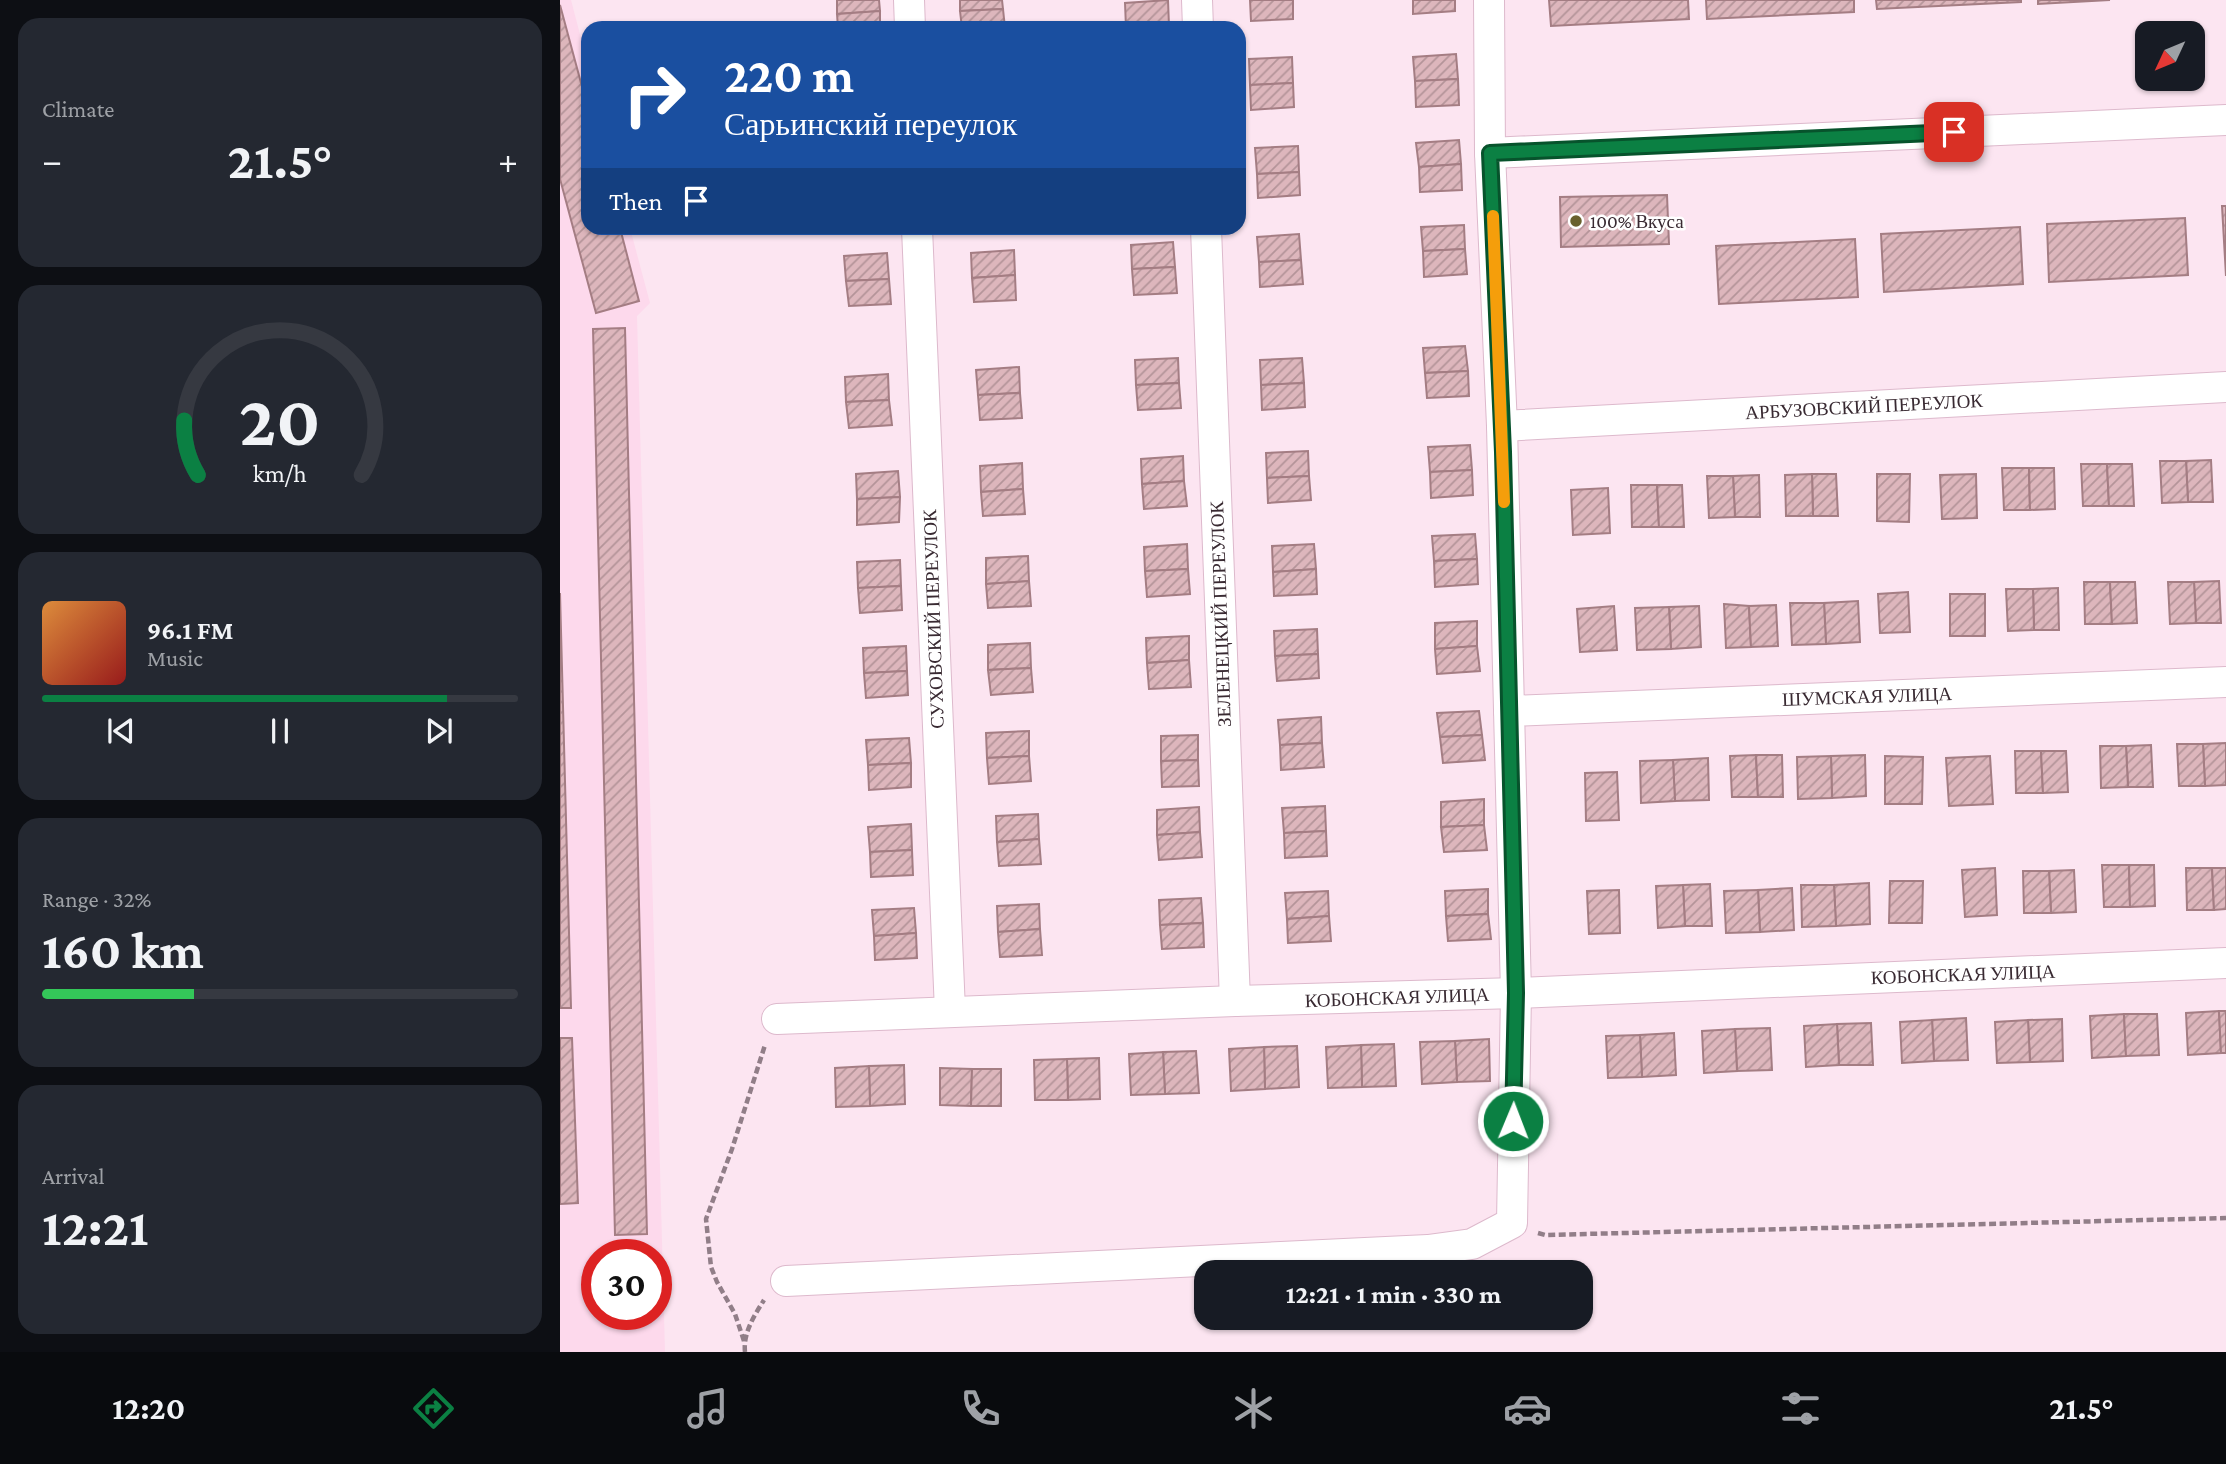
<!DOCTYPE html>
<html lang="en">
<head>
<meta charset="utf-8">
<style>
  :root { --surface:#171b24; --page:#242831; --text:#f1f3f6; --muted:#9ea1a6; --line:#363941; --accent:#0b8043 }
  body { margin:0; font-family:"Crimson Pro",serif; background:var(--page); color:var(--text); height:100vh; display:flex; flex-direction:column; font-size:26px; white-space:nowrap }
  * { box-sizing:border-box; margin:0 }
  p { font-size:23px; color:var(--muted) }
  .icon { flex:none; width:38px; height:38px; fill:none; stroke:currentColor; stroke-width:2; stroke-linecap:round; stroke-linejoin:round }
  .map { position:relative; flex:1; overflow:hidden }
  .details { display:flex; flex-direction:column; gap:18px; padding:18px; background:#0d0f14; width:560px }
  .details>* { flex:none }
  .hud { position:absolute; left:21px; top:21px; width:665px; height:214px; border-radius:21px; box-shadow:0 2px 5px #0004; background:#1a4fa0; color:#fff; overflow:hidden }
  .needle { width:46px; rotate:226deg }
  .tools { position:absolute; left:1575px; top:21px; display:grid; gap:14px }
  .tools a { display:grid; place-items:center; width:70px; height:70px; border-radius:14px; background:var(--surface); box-shadow:0 2px 5px #0004; font-size:35px }
  .speed { position:absolute; left:21px; top:1239px; display:flex; gap:14px; font-size:35px; font-weight:700; text-align:center }
  .speed>* { display:grid; place-content:center; width:91px; height:91px; border-radius:50%; background:var(--surface); box-shadow:0 2px 5px #0004; line-height:1 }
  .speed .limit { border:10px solid #d22; background:#fff; color:#111 }
  .pin { position:absolute; display:grid; place-items:center; width:60px; height:60px; color:#fff; margin:-30px; border-radius:14px; box-shadow:0 4px 10px #0006 }
  .me { position:absolute; width:77px; margin:-38px; rotate:1deg; stroke-linejoin:round; filter:drop-shadow(0 0 5px #0008) }
  .turn { display:flex; align-items:center; gap:24px; height:147px; padding:0 28px; font-size:32px }
  .turn .icon { width:91px; height:91px; stroke-width:2.5 }
  .turn b { display:block; font-size:49px; line-height:60px }
  .then { display:flex; align-items:center; height:66px; padding:0 28px; background:#0003; gap:14px; font-size:26px }
  .big { font-size:52px; font-weight:700; line-height:1.1 }
  .details .tile { flex:1; display:flex; flex-direction:column; justify-content:center; gap:10px; min-width:0; padding:0 24px; border-radius:21px; background:var(--page) }
  .details .dial { align-items:center; gap:0 }
  .dial svg { height:182px; overflow:visible; fill:none; stroke:var(--line); stroke-width:7; stroke-linecap:round; text-anchor:middle }
  .dial text { fill:var(--text); stroke:none }
  .song { display:flex; align-items:center; gap:21px }
  .cover { width:84px; height:84px; border-radius:10px; background:linear-gradient(135deg,hsl(30 70% 55%),hsl(0 70% 35%)) }
  .played { height:7px; border-radius:4px; background:linear-gradient(90deg,var(--accent) 85%,var(--line) 85%) }
  .keys { display:flex; justify-content:space-around; direction:ltr }
  .heat { display:flex; justify-content:space-between; align-items:center; font-size:38px; direction:ltr }
  .charge { height:10px; border-radius:5px; background:linear-gradient(90deg,#34c759 32%,var(--line) 0) }
  .trip { position:absolute; left:634px; top:1260px; width:399px; height:70px; border-radius:21px; background:var(--surface); box-shadow:0 2px 5px #0004; font-weight:700; line-height:70px; text-align:center }
  .tabs { display:flex; height:112px; justify-content:space-around; align-items:center; background:#090b0e; color:var(--muted) }
  .tabs .icon { width:49px; height:49px }
  .tabs .active { color:var(--accent) }
  .tabs b { font-size:32px; color:var(--text) }
  main { display:flex; flex:1; min-height:0 }
  .map>svg:first-child { display:block }
  .built { fill:#fdd9ec; fill-rule:evenodd }
  .building { fill:url(#building-hatch); stroke:#a47d83; stroke-width:2 }
  .lines { fill:none; stroke-linecap:round; stroke-linejoin:round }
  .minor-casing { stroke:#ddb9cc; stroke-width:32 }
  .path { stroke:#917e88; stroke-width:4.5; stroke-dasharray:7 3.5; stroke-linecap:butt }
  .minor { stroke:#fff; stroke-width:30 }
  .route-casing { stroke:#07532c; stroke-width:18 }
  .route { stroke:#0b8043; stroke-width:12 }
  .slow { stroke:#f59e0b; stroke-width:12 }
  .poi-dot { fill:#69612e; stroke:#fff; stroke-width:2.5 }
  .labels { text-anchor:middle; stroke-width:5; stroke-linejoin:round; paint-order:stroke }
  .poi-label { font-size:19px; fill:#392a32; stroke:#fff; text-anchor:start }
  .street-label { font-size:19px; fill:#392a32; stroke:#fff }
</style>
</head>
<body>
<main>
<section class="details">
<div class="tile"><p>Climate</p>
<div class="heat"><a>−</a><b class="big">21.5°</b><a>+</a></div>
</div>
<div class="tile dial"><svg viewBox="0 0 100 80">
<path d="M14 69A42 42 0 1 1 86 69"/>
<path d="M14 69A42 42 0 0 1 8 45" stroke="#0b8043"/>
<text x="50" y="56" font-size="32" font-weight="700">20</text>
<text x="50" y="72" font-size="11">km/h</text>
</svg></div>
<div class="tile">
<div class="song"><i class="cover"></i><div><b>96.1 FM</b><p>Music</p></div></div>
<div class="played"></div>
<div class="keys"><svg class="icon" aria-label="previous" viewBox="0 0 24 24"><path d="M18 5L8 12l10 7zM5 5v14"/></svg><svg class="icon" aria-label="pause" viewBox="0 0 24 24"><path d="M8 5v14M16 5v14"/></svg><svg class="icon" aria-label="next" viewBox="0 0 24 24"><path d="M6 5l10 7-10 7zM19 5v14"/></svg></div>
</div>
<div class="tile"><p>Range · 32%</p><b class="big">160 km</b><div class="charge"></div></div>
<div class="tile"><p>Arrival</p><b class="big">12:21</b></div>
</section>
<div class="map">
<svg width="1666" height="1352" viewBox="0 0 1666 1352">
  <defs>
    <pattern id="building-hatch" width="6" height="6" patternUnits="userSpaceOnUse" patternTransform="scale(1.75)"><rect width="6" height="6" fill="#ddb6bc"/><path d="M-1 1l2-2M0 6l6-6M5 7l2-2" fill="none" stroke="#b49499"/></pattern>
  </defs>
  <rect width="100%" height="100%" fill="#fce5f1"/>
  <path class="built" d="M0 0H11L28 65V228H70L90 303 77 316 105 1352H0ZM37 1255H96V1314H37Z"/>
  <g class="building">
    <path d="M277 0H319L320 11 277 14Z"/>
    <path d="M400 0H442L443 9 400 11Z"/>
    <path d="M608 0 609 26 566 28 565 3Z"/>
    <path d="M690 0H733V19L691 21Z"/>
    <path d="M853 0H895V11L853 14Z"/>
    <path d="M989 0H1128L1129 19 991 26Z"/>
    <path d="M1146 0H1294V12L1147 19Z"/>
    <path d="M1316 0H1461V2L1317 9Z"/>
    <path d="M1478 0H1550L1478 4Z"/>
    <path d="M0 5 28 109V228H60L79 301 36 313 0 179Z"/>
    <path d="M443 9 445 28H402L400 11Z"/>
    <path d="M320 11V28H278L277 14Z"/>
    <path d="M896 54 898 79 855 81 853 57Z"/>
    <path d="M732 57 733 83 690 85 689 59Z"/>
    <path d="M898 79 899 105 856 107 855 81Z"/>
    <path d="M733 83 734 107 691 110 690 85Z"/>
    <path d="M899 140 901 164 859 167 856 143Z"/>
    <path d="M738 146 739 172 697 174 695 148Z"/>
    <path d="M901 164 902 190 860 192 859 167Z"/>
    <path d="M739 172 740 195 698 198 697 174Z"/>
    <path d="M1107 195 1109 244 1001 247 1000 197Z"/>
    <path d="M1662 206H1666V276Z"/>
    <path d="M1625 218 1628 275 1489 282 1487 224Z"/>
    <path d="M904 225 905 249 863 251 861 227Z"/>
    <path d="M1460 227 1463 284 1324 292 1321 234Z"/>
    <path d="M739 234 741 260 699 262 697 237Z"/>
    <path d="M1295 239 1298 297 1159 304 1156 246Z"/>
    <path d="M613 242 615 267 572 269 571 245Z"/>
    <path d="M905 249 907 274 864 277 863 251Z"/>
    <path d="M454 250 455 275 412 278 411 253Z"/>
    <path d="M327 253 329 279 286 281 284 256Z"/>
    <path d="M741 260 743 284 700 287 699 262Z"/>
    <path d="M615 267 617 293 574 295 572 269Z"/>
    <path d="M455 275 456 300 414 302 412 278Z"/>
    <path d="M329 279 331 304 289 306 286 281Z"/>
    <path d="M65 328 87 1234 55 1235 33 329Z"/>
    <path d="M905 346 908 371 865 373 863 348Z"/>
    <path d="M618 358 619 383 576 385 575 360Z"/>
    <path d="M742 358 744 383 701 385 700 360Z"/>
    <path d="M459 367 460 393 418 395 416 370Z"/>
    <path d="M908 371 909 396 867 398 865 373Z"/>
    <path d="M328 374 329 400 286 402 285 377Z"/>
    <path d="M619 383 621 408 578 410 576 385Z"/>
    <path d="M744 383 745 407 702 410 701 385Z"/>
    <path d="M460 393 462 418 420 420 418 395Z"/>
    <path d="M329 400 332 425 289 428 286 402Z"/>
    <path d="M910 445 912 470 870 472 868 447Z"/>
    <path d="M748 451 749 476 707 478 706 453Z"/>
    <path d="M623 456 624 481 582 484 581 459Z"/>
    <path d="M1651 460 1653 502H1628L1626 461Z"/>
    <path d="M1600 461H1626L1628 502 1602 503Z"/>
    <path d="M462 463 463 489 421 492 420 466Z"/>
    <path d="M1521 464H1547L1549 506H1523Z"/>
    <path d="M1547 464H1572L1574 506H1549Z"/>
    <path d="M1442 468H1469L1470 510H1444Z"/>
    <path d="M1469 468H1494L1495 509 1470 510Z"/>
    <path d="M912 470 913 495 871 498 870 472Z"/>
    <path d="M338 471 340 497 297 499 296 474Z"/>
    <path d="M1252 474H1276L1278 516H1253Z"/>
    <path d="M1252 474 1253 516H1226L1225 475Z"/>
    <path d="M1317 474H1350L1349 522 1317 521Z"/>
    <path d="M1416 474 1417 518 1382 519 1380 475Z"/>
    <path d="M1199 475 1200 517H1175L1173 476Z"/>
    <path d="M749 476 751 500 708 503 707 478Z"/>
    <path d="M1147 476H1173L1175 517 1149 518Z"/>
    <path d="M624 481 627 506 584 509 582 484Z"/>
    <path d="M1071 485H1097L1099 527H1072Z"/>
    <path d="M1097 485H1122L1124 527H1099Z"/>
    <path d="M1048 488 1050 533 1013 535 1011 490Z"/>
    <path d="M463 489 465 514 423 516 421 492Z"/>
    <path d="M340 497 339 522 297 525V499Z"/>
    <path d="M915 534 917 559 874 561 872 536Z"/>
    <path d="M627 544 628 569 585 571 584 547Z"/>
    <path d="M754 544 756 569 713 572 712 546Z"/>
    <path d="M468 556 469 581 426 584V558Z"/>
    <path d="M917 559 918 584 875 587 874 561Z"/>
    <path d="M340 560 341 586 298 588 297 562Z"/>
    <path d="M628 569 630 594 587 597 585 571Z"/>
    <path d="M756 569 757 594 714 596 713 572Z"/>
    <path d="M469 581 471 606 428 608 426 584Z"/>
    <path d="M1659 581 1661 623H1636L1634 582Z"/>
    <path d="M1524 582H1550L1552 624H1525Z"/>
    <path d="M1550 582H1575L1577 623 1552 624Z"/>
    <path d="M1608 582H1634L1636 623 1610 624Z"/>
    <path d="M341 586 342 610 300 613 298 588Z"/>
    <path d="M1498 588 1499 630H1474L1473 589Z"/>
    <path d="M1446 589H1473L1474 630 1448 631Z"/>
    <path d="M1348 592 1350 632 1320 633 1318 594Z"/>
    <path d="M0 593 11 1008H0Z"/>
    <rect x="1390" y="594" width="35" height="42"/>
    <path d="M1298 601 1300 642 1266 644 1264 603Z"/>
    <path d="M1230 603H1264L1266 644 1232 645Z"/>
    <path d="M1164 604 1189 606 1191 647 1166 648Z"/>
    <path d="M1216 605 1218 646 1191 647 1189 606Z"/>
    <path d="M1054 606 1057 650 1020 652 1017 609Z"/>
    <path d="M1139 606 1141 647 1111 649 1109 607Z"/>
    <path d="M1109 607 1111 649 1077 650 1075 608Z"/>
    <path d="M917 621V646L875 649V623Z"/>
    <path d="M757 629 758 654 715 656 714 631Z"/>
    <path d="M629 636V660L587 663 586 638Z"/>
    <path d="M470 643 471 668 428 670V645Z"/>
    <path d="M346 646 347 671 304 673 303 648Z"/>
    <path d="M917 646 920 671 877 674 875 649Z"/>
    <path d="M758 654 759 678 717 681 715 656Z"/>
    <path d="M629 660 631 687 589 689 587 663Z"/>
    <path d="M471 668 473 692 431 695 428 670Z"/>
    <path d="M347 671 348 695 306 698 304 673Z"/>
    <path d="M919 711 922 735 880 737 877 713Z"/>
    <path d="M761 717 762 743 720 745 718 720Z"/>
    <path d="M469 731V756L427 758 426 733Z"/>
    <path d="M638 735V760L601 761V736Z"/>
    <path d="M922 735 925 760 883 763 880 737Z"/>
    <path d="M349 738 351 763 308 765 306 740Z"/>
    <path d="M762 743 764 767 721 770 720 745Z"/>
    <path d="M1666 743V785L1645 786 1643 744Z"/>
    <path d="M1617 744H1643L1645 786H1619Z"/>
    <path d="M1591 745 1593 787H1568L1566 746Z"/>
    <path d="M1540 746H1566L1568 787 1541 788Z"/>
    <path d="M1455 751H1481L1483 793H1456Z"/>
    <path d="M1481 751H1506L1508 792 1483 793Z"/>
    <path d="M1196 755 1198 797H1172L1170 756Z"/>
    <path d="M1196 755H1222L1223 797H1198Z"/>
    <path d="M1305 755 1306 796 1272 798 1271 756Z"/>
    <path d="M469 756 471 781 429 784 427 758Z"/>
    <path d="M1271 756 1272 798 1238 799 1237 757Z"/>
    <path d="M1325 756 1363 757 1362 804H1325Z"/>
    <path d="M1430 756 1433 804 1389 806 1386 758Z"/>
    <path d="M1148 758 1149 800 1115 801 1113 760Z"/>
    <path d="M638 760 639 786 602 787 601 761Z"/>
    <path d="M1113 760 1115 801 1081 803 1080 761Z"/>
    <path d="M351 763V787L309 790 308 765Z"/>
    <path d="M1057 772 1059 820 1026 821 1025 773Z"/>
    <path d="M924 799V825L881 827V802Z"/>
    <path d="M765 806 766 831 724 833 722 808Z"/>
    <path d="M639 807 640 832 597 835V810Z"/>
    <path d="M478 814 479 839 437 842 436 816Z"/>
    <path d="M351 824 352 850 310 852 308 827Z"/>
    <path d="M924 825 927 850 884 852 881 827Z"/>
    <path d="M766 831 767 856 725 858 724 833Z"/>
    <path d="M640 832 642 857 599 860 597 835Z"/>
    <path d="M479 839 481 864 439 866 437 842Z"/>
    <path d="M352 850 353 875 311 877 310 852Z"/>
    <path d="M1542 865H1569L1570 907H1544Z"/>
    <path d="M1569 865H1594L1595 906 1570 907Z"/>
    <path d="M1435 868 1437 915 1405 917 1402 870Z"/>
    <path d="M1626 868H1652L1654 910H1627Z"/>
    <path d="M1652 868H1666V909L1654 910Z"/>
    <path d="M1514 870 1516 912 1491 913 1489 871Z"/>
    <path d="M1463 871H1489L1491 913H1464Z"/>
    <path d="M1330 881H1363L1362 923H1329Z"/>
    <path d="M1309 883 1310 924 1276 926 1274 885Z"/>
    <path d="M1150 884 1152 926H1125L1123 885Z"/>
    <path d="M1123 885 1125 926 1098 928 1096 886Z"/>
    <path d="M1241 885H1274L1276 926 1242 927Z"/>
    <path d="M1232 888 1234 930 1200 932 1198 890Z"/>
    <path d="M928 889V914L886 916 885 891Z"/>
    <path d="M1059 890 1060 933 1029 934 1027 891Z"/>
    <path d="M1198 890 1200 932 1166 933 1164 891Z"/>
    <path d="M768 891 769 916 727 919 725 893Z"/>
    <path d="M641 898 643 923 600 925 599 900Z"/>
    <path d="M479 904 480 929 438 932 437 906Z"/>
    <path d="M354 908 356 933 314 936 312 910Z"/>
    <path d="M928 914 931 939 888 941 886 916Z"/>
    <path d="M769 916 771 941 728 943 727 919Z"/>
    <path d="M643 923 644 947 602 949 600 925Z"/>
    <path d="M480 929 482 955 440 957 438 932Z"/>
    <path d="M356 933 357 958 315 960 314 936Z"/>
    <path d="M1659 1011 1661 1053 1628 1055 1626 1013Z"/>
    <path d="M1659 1011H1666V1053H1661Z"/>
    <path d="M1564 1014 1566 1056 1532 1058 1530 1016Z"/>
    <path d="M1564 1014H1597L1599 1055 1566 1056Z"/>
    <path d="M1406 1018 1408 1060 1374 1061 1372 1020Z"/>
    <path d="M1502 1019 1503 1061 1470 1062 1468 1020Z"/>
    <path d="M1372 1020 1374 1061 1342 1063 1340 1022Z"/>
    <path d="M1468 1020 1470 1062 1437 1063 1435 1022Z"/>
    <path d="M1311 1023 1313 1065H1279L1277 1024Z"/>
    <path d="M1277 1024 1279 1065 1246 1067 1244 1026Z"/>
    <path d="M1210 1028 1212 1070 1177 1071 1175 1029Z"/>
    <path d="M1175 1029 1177 1071 1144 1073 1142 1031Z"/>
    <path d="M1114 1033 1116 1075 1082 1077 1080 1035Z"/>
    <path d="M1080 1035 1082 1077 1048 1078 1046 1036Z"/>
    <path d="M0 1038H12L18 1203 0 1204Z"/>
    <path d="M929 1039 930 1081 897 1082 895 1041Z"/>
    <path d="M895 1041 897 1082 862 1084 860 1042Z"/>
    <path d="M834 1044 836 1086 802 1087 801 1045Z"/>
    <path d="M801 1045 802 1087 768 1088 766 1047Z"/>
    <path d="M737 1046 739 1087 705 1089 704 1047Z"/>
    <path d="M704 1047 705 1089 671 1091 669 1049Z"/>
    <path d="M636 1051 639 1093 605 1094 603 1052Z"/>
    <path d="M603 1052 605 1094 571 1095 569 1054Z"/>
    <path d="M539 1058 540 1099 508 1100 507 1059Z"/>
    <path d="M507 1059 508 1100H475L474 1060Z"/>
    <path d="M344 1065 345 1104 310 1106 309 1066Z"/>
    <path d="M309 1066 310 1106 276 1107 275 1068Z"/>
    <path d="M380 1068 412 1069 411 1106 380 1105Z"/>
    <path d="M412 1069H441V1106H411Z"/>
  </g>
  <g class="lines">
    <defs>
      <g id="minor">
        <path d="M349 0 350 28"/>
        <path d="M637 0 638 28"/>
        <path d="M930 153 1666 120"/>
        <path d="M357 228 390 1011"/>
        <path d="M646 228 675 1001"/>
        <path d="M942 426 1666 387"/>
        <path d="M949 711 1666 682"/>
        <path d="M217 1019 675 1001 956 993 1666 963"/>
        <path d="M226 1281 868 1250 912 1244 952 1223 956 993 942 426 930 153 929 0"/>
      </g>
    </defs>
    <use href="#minor" class="minor-casing"/>
    <g class="path">
      <path d="M978 1233 985 1235 1666 1218"/>
      <path d="M184 1341 175 1314 157 1282 151 1267 146 1219 172 1149 205 1045"/>
      <path d="M185 1352C183 1333 194 1316 204 1300"/>
    </g>
    <use href="#minor" class="minor"/>
  </g>
  <g class="lines">
    <defs>
      <path id="route" d="M953 1121 956 993 943 452 930 153 1394 132"/>
    </defs>
    <use href="#route" class="route-casing"/>
    <use href="#route" class="route"/>
    <path class="slow" d="M933 216 944 502"/>
  </g>
  <circle class="poi-dot" cx="1016" cy="221" r="7"/>
  <g class="labels">
    <g class="poi-label">
      <text x="1030" y="228">100% Вкуса</text>
    </g>
    <g class="street-label">
      <text transform="translate(1304 406) rotate(-3)" y="7">АРБУЗОВСКИЙ ПЕРЕУЛОК</text>
      <text transform="translate(660 614) rotate(-92)" y="7">ЗЕЛЕНЕЦКИЙ ПЕРЕУЛОК</text>
      <text transform="translate(373 619) rotate(-92)" y="7">СУХОВСКИЙ ПЕРЕУЛОК</text>
      <text transform="translate(1307 696) rotate(-2)" y="7">ШУМСКАЯ УЛИЦА</text>
      <text transform="translate(1403 974) rotate(-2)" y="7">КОБОНСКАЯ УЛИЦА</text>
      <text transform="translate(837 997) rotate(-2)" y="7">КОБОНСКАЯ УЛИЦА</text>
    </g>
  </g>
</svg>
<div class="tools">
<a><svg class="needle" viewBox="-14 -14 28 28"><path d="M0-13l5 13h-10z" fill="#e53935"/><path d="M0 13l5-13h-10z" fill="#9ea1a6"/></svg></a>
</div>
<div class="speed"><div class="limit">30</div></div>
<div class="pin" style="left:1394px;top:132px;background:#d93025"><svg class="icon" aria-label="arrive" viewBox="0 0 24 24"><path d="M6 21V4h12l-3 4 3 4H6"/></svg></div>
<svg class="me" style="left:953px;top:1121px" viewBox="-20 -20 40 40"><circle r="17" fill="#0b8043" stroke="#fff" stroke-width="3"/><path d="M0-11L8 9 0 5-8 9z" fill="#fff"/></svg>
<div class="trip">12:21 · 1 min · 330 m</div>
<div class="hud">
<div class="turn"><svg class="icon" aria-label="right" viewBox="0 0 24 24"><path d="M7 20v-9h11M14 6l5 5-5 5"/></svg><div><b>220 m</b>Сарьинский переулок</div></div>
<div class="then">Then<svg class="icon" aria-label="arrive" viewBox="0 0 24 24"><path d="M6 21V4h12l-3 4 3 4H6"/></svg></div>
</div>
</div>
</main>
<nav class="tabs">
<b>12:20</b>
<svg class="icon active" aria-label="directions" viewBox="0 0 24 24"><path d="M12 3l9 9-9 9-9-9zM9 14v-3h6M13 9l2 2-2 2"/></svg>
<svg class="icon" aria-label="music" viewBox="0 0 24 24"><path d="M9 18V5l10-2v13"/><circle cx="6" cy="18" r="3"/><circle cx="16" cy="16" r="3"/></svg>
<svg class="icon" aria-label="phone" viewBox="0 0 24 24"><path d="M5 4h4l2 5-3 2q2 4 5 5l2-3 5 2v4C11 20 4 13 5 4z"/></svg>
<svg class="icon" aria-label="climate" viewBox="0 0 24 24"><path d="M12 3v18M4 7l16 10M4 17L20 7"/></svg>
<svg class="icon" aria-label="car" viewBox="0 0 24 24"><path d="M5 17H2v-5l4-1 3-4h7l3 4 3 1v5h-3M9 17h6M6 11h13"/><circle cx="7" cy="17" r="2"/><circle cx="17" cy="17" r="2"/></svg>
<svg class="icon" aria-label="filters" viewBox="0 0 24 24"><path d="M4 7h16M4 17h16"/><circle cx="9" cy="7" r="2"/><circle cx="15" cy="17" r="2"/></svg>
<b>21.5°</b>
</nav>
</body>
</html>
